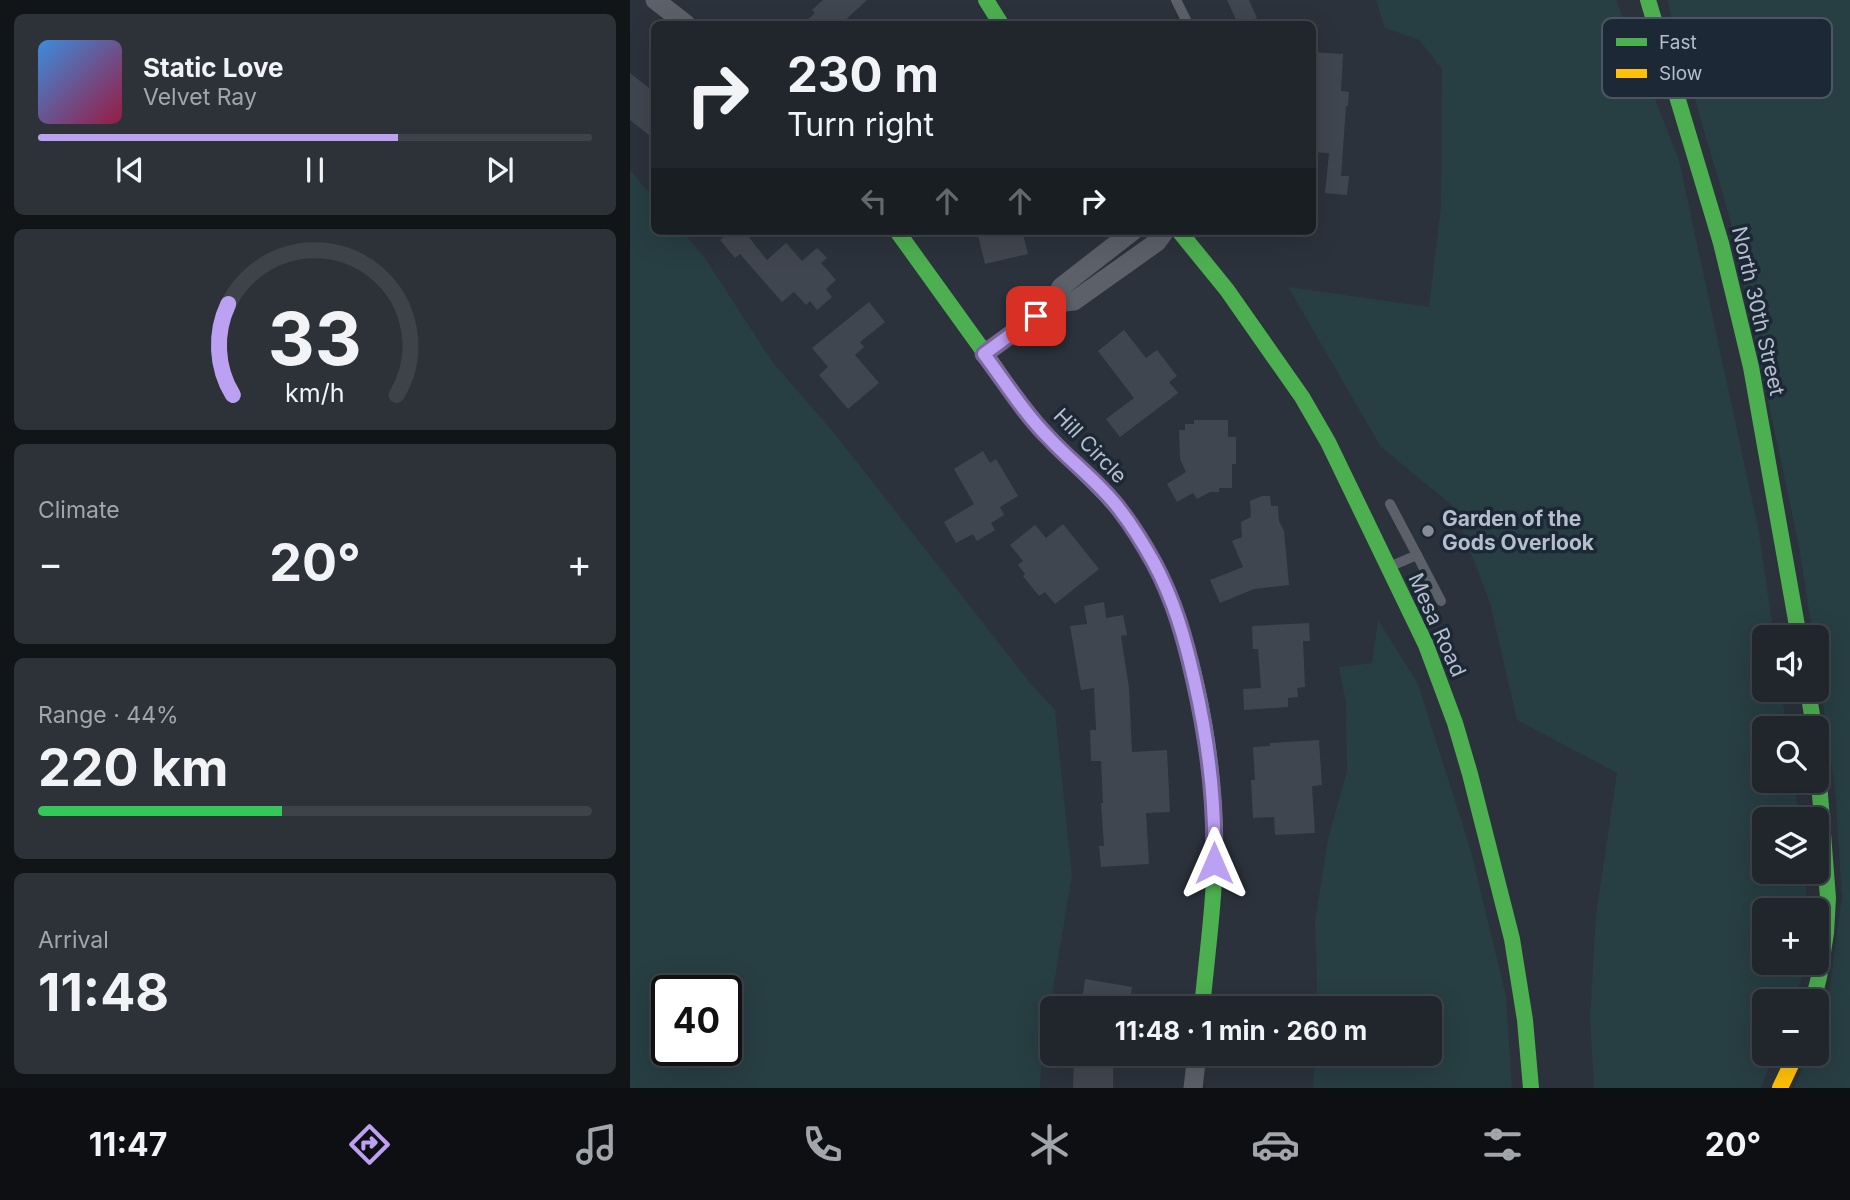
<!DOCTYPE html>
<html lang="en">
<head>
<meta charset="utf-8">
<style>
  :root { --surface:#20262c; --page:#2d3238; --text:#f1f3f6; --muted:#a2a5a9; --line:#3d4348; --accent:#bca0f2 }
  body { margin:0; font-family:Inter,sans-serif; background:var(--page); color:var(--text); height:100vh; display:flex; flex-direction:column; font-size:26px; white-space:nowrap }
  * { box-sizing:border-box; margin:0 }
  p { font-size:23px; color:var(--muted) }
  .icon { flex:none; width:38px; height:38px; fill:none; stroke:currentColor; stroke-width:2; stroke-linecap:round; stroke-linejoin:round }
  .map { position:relative; flex:1; overflow:hidden }
  .drawer { display:flex; flex-direction:column; gap:14px; padding:14px; background:#121518; width:630px }
  .drawer>* { flex:none }
  .guide { position:absolute; left:21px; top:21px; width:665px; height:214px; border-radius:10px; box-shadow:0 7px 28px #0002,0 0 0 2px var(--line); background:#20262c; color:var(--text); overflow:hidden }
  .buttons { position:absolute; left:1122px; top:625px; display:grid; gap:14px }
  .buttons a { display:grid; place-items:center; width:77px; height:77px; border-radius:10px; background:var(--surface); box-shadow:0 7px 28px #0002,0 0 0 2px var(--line); font-size:35px }
  .speed { position:absolute; left:21px; top:975px; display:flex; gap:14px; font-size:35px; font-weight:700; text-align:center }
  .speed>* { display:grid; place-content:center; width:91px; height:91px; border-radius:50%; background:var(--surface); box-shadow:0 7px 28px #0002,0 0 0 2px var(--line); line-height:1 }
  .speed .limit { border:4px solid #111; border-radius:10px; background:#fff; color:#111 }
  .pin { position:absolute; display:grid; place-items:center; width:60px; height:60px; color:#fff; margin:-30px; border-radius:14px; box-shadow:0 4px 10px #0006 }
  .me { position:absolute; width:77px; margin:-38px; rotate:0deg; stroke-linejoin:round; filter:drop-shadow(0 0 5px #0008) }
  .turn { display:flex; align-items:center; gap:24px; height:147px; padding:0 21px; font-size:32px }
  .turn .icon { width:91px; height:91px; stroke-width:2.5 }
  .turn b { display:block; font-size:49px; line-height:60px }
  .lanes { display:flex; align-items:center; height:66px; padding:0 21px; background:#0003; justify-content:center; gap:35px; direction:ltr }
  .lanes .off { opacity:.35 }
  .big { font-size:52px; font-weight:700; line-height:1.1 }
  .drawer .tile { flex:1; display:flex; flex-direction:column; justify-content:center; gap:10px; min-width:0; padding:0 24px; border-radius:10px; background:var(--page) }
  .drawer .dial { align-items:center; gap:0 }
  .dial svg { height:182px; overflow:visible; fill:none; stroke:var(--line); stroke-width:7; stroke-linecap:round; text-anchor:middle }
  .dial text { fill:var(--text); stroke:none }
  .song { display:flex; align-items:center; gap:21px }
  .cover { width:84px; height:84px; border-radius:10px; background:linear-gradient(135deg,hsl(210 70% 55%),hsl(340 70% 35%)) }
  .played { height:7px; border-radius:4px; background:linear-gradient(90deg,var(--accent) 65%,var(--line) 65%) }
  .keys { display:flex; justify-content:space-around; direction:ltr }
  .heat { display:flex; justify-content:space-between; align-items:center; font-size:38px; direction:ltr }
  .charge { height:10px; border-radius:5px; background:linear-gradient(90deg,#34c759 44%,var(--line) 0) }
  .trip { position:absolute; left:410px; top:996px; width:402px; height:70px; border-radius:10px; background:var(--surface); box-shadow:0 7px 28px #0002,0 0 0 2px var(--line); font-weight:700; line-height:70px; text-align:center }
  .dock { display:flex; height:112px; justify-content:space-around; align-items:center; background:#0d0f12; color:var(--muted) }
  .dock .icon { width:49px; height:49px }
  .dock .active { color:var(--accent) }
  .dock b { font-size:32px; color:var(--text) }
  main { display:flex; flex:1; min-height:0 }
  .map>svg:first-child { display:block }
  .green { fill:#273e42; fill-rule:evenodd }
  .building { fill:#40464f }
  .lines { fill:none; stroke-linecap:round; stroke-linejoin:round }
  .lane { stroke:#5b6069; stroke-width:10 }
  .street { stroke:#5b6069; stroke-width:19 }
  .fast { stroke:#4caf50; stroke-width:16 }
  .slow { stroke:#ffc107; stroke-width:16 }
  .route-casing { stroke:#7a689d; stroke-width:18 }
  .route { stroke:#bca0f2; stroke-width:12 }
  .poi-dot { fill:#858d99; stroke:#1d2837; stroke-width:2.5 }
  .labels { text-anchor:middle; stroke-width:7; stroke-linejoin:round; paint-order:stroke }
  .street-label { font-size:21px; fill:#b5becc; stroke:#1d2837 }
  .poi-label { font-size:21px; font-weight:bold; fill:#b5becc; stroke:#1d2837; text-anchor:start }
  .key { fill:#1d2837; stroke:#4b5564; stroke-width:2 }
  .key-label { font-size:19px; fill:#b5becc }
</style>
</head>
<body>
<main>
<section class="drawer">
<div class="tile">
<div class="song"><i class="cover"></i><div><b>Static Love</b><p>Velvet Ray</p></div></div>
<div class="played"></div>
<div class="keys"><svg class="icon" aria-label="previous" viewBox="0 0 24 24"><path d="M18 5L8 12l10 7zM5 5v14"/></svg><svg class="icon" aria-label="pause" viewBox="0 0 24 24"><path d="M8 5v14M16 5v14"/></svg><svg class="icon" aria-label="next" viewBox="0 0 24 24"><path d="M6 5l10 7-10 7zM19 5v14"/></svg></div>
</div>
<div class="tile dial"><svg viewBox="0 0 100 80">
<path d="M14 69A42 42 0 1 1 86 69"/>
<path d="M14 69A42 42 0 0 1 12 29" stroke="#bca0f2"/>
<text x="50" y="56" font-size="32" font-weight="700">33</text>
<text x="50" y="72" font-size="11">km/h</text>
</svg></div>
<div class="tile"><p>Climate</p>
<div class="heat"><a>−</a><b class="big">20°</b><a>+</a></div>
</div>
<div class="tile"><p>Range · 44%</p><b class="big">220 km</b><div class="charge"></div></div>
<div class="tile"><p>Arrival</p><b class="big">11:48</b></div>
</section>
<div class="map">
<svg width="1220" height="1088" viewBox="0 0 1220 1088">
  <rect width="100%" height="100%" fill="#2b323b"/>
  <g class="green">
    <path d="M746 0H986L1049 160 1129 532 1144 637H1134V690H1151L1157 728H1134V780L1164 781 1169 819H1134V872H1175L1177 910H1134V962L1177 963 1163 1001H1134V1054H1144L1131 1088H964L960 1017 966 915 987 773 887 720 860 603 823 506 751 447 658 287 799 307 811 207 812 69 789 40 755 28Z"/>
    <path d="M1038 0H1220V1088H1164L1179 1054H1186L1187 1037 1196 1015 1212 897 1205 789 1187 662 1186 637H1183L1169 547 1100 219 1041 18Z"/>
    <path d="M0 170 24 199V231H52L74 257 144 364 201 429 401 684 425 710 442 876 412 1056 410 1088H0ZM37 990H96V1050H37Z"/>
    <path d="M748 620 788 684 841 851 876 996 882 1088H683L685 1054H800V1008H686L687 981 685 922 698 839 717 771 716 704 709 667 742 663Z"/>
  </g>
  <g class="building">
    <path d="M193 0H237L211 24H173L185 13 182 10Z"/>
    <path d="M597 0H619L627 18 608 24Z"/>
    <path d="M682 52 713 54 711 91 719 92 718 106H716L711 176H719L717 195 695 193 699 153 682 152V103L685 72H682Z"/>
    <path d="M0 73 24 92V139L0 120Z"/>
    <path d="M101 231H114L137 260 156 243 172 261 187 248 197 258 191 263 206 280 196 289 202 297 187 310 180 301 176 305 164 292 152 302 110 254 105 258 90 240Z"/>
    <path d="M347 231H392L398 254 355 264Z"/>
    <path d="M239 302 255 322 230 342 234 347 225 355 249 383 218 409 189 375 198 367 182 348Z"/>
    <path d="M494 330 516 358 527 350 547 376 539 382 548 393 490 437 476 419 504 398 468 351Z"/>
    <path d="M564 420H598V437H606V464H602V488H589V492H580L567 499 563 493 547 502 537 484 556 472 550 459 549 430H555V424H564Z"/>
    <path d="M353 451 360 463 366 459 388 496 370 507 374 515 361 523 365 530 347 541 343 534 326 543 314 522 344 504 324 469Z"/>
    <path d="M632 496H640L641 506H648L649 521 654 531 659 585 624 589 590 603 580 580 613 567 602 541 612 537 611 522 621 517 620 501Z"/>
    <path d="M433 524 469 569 425 604 415 592 409 596 393 576 395 574 388 565 393 561 380 545 405 525 416 538Z"/>
    <path d="M474 602 476 618 493 615 497 635 491 636 499 688 502 752 537 750 540 812 516 813 519 864 471 867 469 846H474L471 803H473L471 761H461L460 730H466L464 688 451 690 440 626 457 624 454 606Z"/>
    <path d="M679 623 680 641H673L675 687 667 688 668 697 658 698V707L614 710 613 689 631 688 628 649H623L622 626Z"/>
    <path d="M689 740 692 785 682 786 685 833 645 835 644 817 623 818 621 780H625L623 747 640 746V743Z"/>
    <path d="M455 979 502 987 499 1008H451Z"/>
    <path d="M444 1054H483V1059L484 1054H530L528 1068 483 1061V1088H443Z"/>
  </g>
  <g class="lines">
    <g class="lane">
      <path d="M546 0 558 24"/>
      <path d="M760 504 787 555"/>
      <path d="M759 567 787 555 811 601"/>
    </g>
    <g class="street">
      <path d="M25 0 56 24"/>
      <path d="M424 303 431 287 503 231"/>
      <path d="M354 354 424 303 444 301 527 242 535 231"/>
      <path d="M563 1088 567 1054"/>
    </g>
    <g class="fast">
      <path d="M356 0 371 24"/>
      <path d="M1018 0 1091 243 1121 367 1169 637"/>
      <path d="M267 231C297 273 327 314 357 356 371 376 384 397 400 416 435 459 480 491 510 538 562 622 584 747 585 844 585 899 577 954 572 1008"/>
      <path d="M549 231 597 290 672 397 698 442 796 645 825 723 840 774 882 939 895 1020 901 1088"/>
      <path d="M1178 690 1184 728"/>
      <path d="M1183 1001 1189 977 1196 933 1198 898 1186 743"/>
    </g>
    <path class="slow" d="M1150 1088 1166 1054"/>
  </g>
  <g class="lines">
    <defs>
      <path id="route" d="M406 316 354 354C375 382 394 413 419 438 442 463 470 483 490 510 503 527 514 545 524 563 544 600 555 639 564 679 578 740 586 801 584 863"/>
    </defs>
    <use href="#route" class="route-casing"/>
    <use href="#route" class="route"/>
  </g>
  <circle class="poi-dot" cx="798" cy="531" r="7"/>
  <g class="labels">
    <g class="street-label">
      <text transform="translate(1128 311) rotate(77)" y="7">North 30th Street</text>
      <text transform="translate(460 446) rotate(46)" y="7">Hill Circle</text>
      <text transform="translate(807 625) rotate(66)" y="7">Mesa Road</text>
    </g>
    <g class="poi-label">
      <text x="812" y="526">Garden of the<tspan x="812" dy="24">Gods Overlook</tspan></text>
    </g>
  </g>
  <rect x="972" y="18" width="230" height="80" rx="10" class="key"/>
  <rect x="986" y="38" width="31" height="8" fill="#4caf50"/>
  <rect x="986" y="69" width="31" height="9" fill="#ffc107"/>
  <g class="key-label">
    <text x="1029" y="49">Fast</text>
    <text x="1029" y="80">Slow</text>
  </g>
</svg>
<div class="buttons">
<a><svg class="icon" aria-label="sound" viewBox="0 0 24 24"><path d="M4 9h4l5-4v14l-5-4H4zM17 9q2 3 0 6"/></svg></a>
<a><svg class="icon" aria-label="search" viewBox="0 0 24 24"><circle cx="10" cy="10" r="6"/><path d="M15 15l6 6"/></svg></a>
<a><svg class="icon" aria-label="layers" viewBox="0 0 24 24"><path d="M12 4l9 5-9 5-9-5zM3 14l9 5 9-5"/></svg></a>
<a>+</a>
<a>−</a>
</div>
<div class="speed"><div class="limit">40</div></div>
<div class="pin" style="left:406px;top:316px;background:#d93025"><svg class="icon" aria-label="arrive" viewBox="0 0 24 24"><path d="M6 21V4h12l-3 4 3 4H6"/></svg></div>
<svg class="me" style="left:584px;top:863px" viewBox="-20 -20 40 40"><path d="M0-17L14 15 0 8-14 15z" fill="#bca0f2" stroke="#fff" stroke-width="4"/></svg>
<div class="trip">11:48 · 1 min · 260 m</div>
<div class="guide">
<div class="turn"><svg class="icon" aria-label="right" viewBox="0 0 24 24"><path d="M7 20v-9h11M14 6l5 5-5 5"/></svg><div><b>230 m</b>Turn right</div></div>
<div class="lanes"><svg class="icon off" aria-label="left" viewBox="0 0 24 24"><path d="M17 20v-9H6M10 6l-5 5 5 5"/></svg><svg class="icon off" aria-label="ahead" viewBox="0 0 24 24"><path d="M12 20V5M6 11l6-6 6 6"/></svg><svg class="icon off" aria-label="ahead" viewBox="0 0 24 24"><path d="M12 20V5M6 11l6-6 6 6"/></svg><svg class="icon" aria-label="right" viewBox="0 0 24 24"><path d="M7 20v-9h11M14 6l5 5-5 5"/></svg></div>
</div>
</div>
</main>
<nav class="dock">
<b>11:47</b>
<svg class="icon active" aria-label="directions" viewBox="0 0 24 24"><path d="M12 3l9 9-9 9-9-9zM9 14v-3h6M13 9l2 2-2 2"/></svg>
<svg class="icon" aria-label="music" viewBox="0 0 24 24"><path d="M9 18V5l10-2v13"/><circle cx="6" cy="18" r="3"/><circle cx="16" cy="16" r="3"/></svg>
<svg class="icon" aria-label="phone" viewBox="0 0 24 24"><path d="M5 4h4l2 5-3 2q2 4 5 5l2-3 5 2v4C11 20 4 13 5 4z"/></svg>
<svg class="icon" aria-label="climate" viewBox="0 0 24 24"><path d="M12 3v18M4 7l16 10M4 17L20 7"/></svg>
<svg class="icon" aria-label="car" viewBox="0 0 24 24"><path d="M5 17H2v-5l4-1 3-4h7l3 4 3 1v5h-3M9 17h6M6 11h13"/><circle cx="7" cy="17" r="2"/><circle cx="17" cy="17" r="2"/></svg>
<svg class="icon" aria-label="filters" viewBox="0 0 24 24"><path d="M4 7h16M4 17h16"/><circle cx="9" cy="7" r="2"/><circle cx="15" cy="17" r="2"/></svg>
<b>20°</b>
</nav>
</body>
</html>
